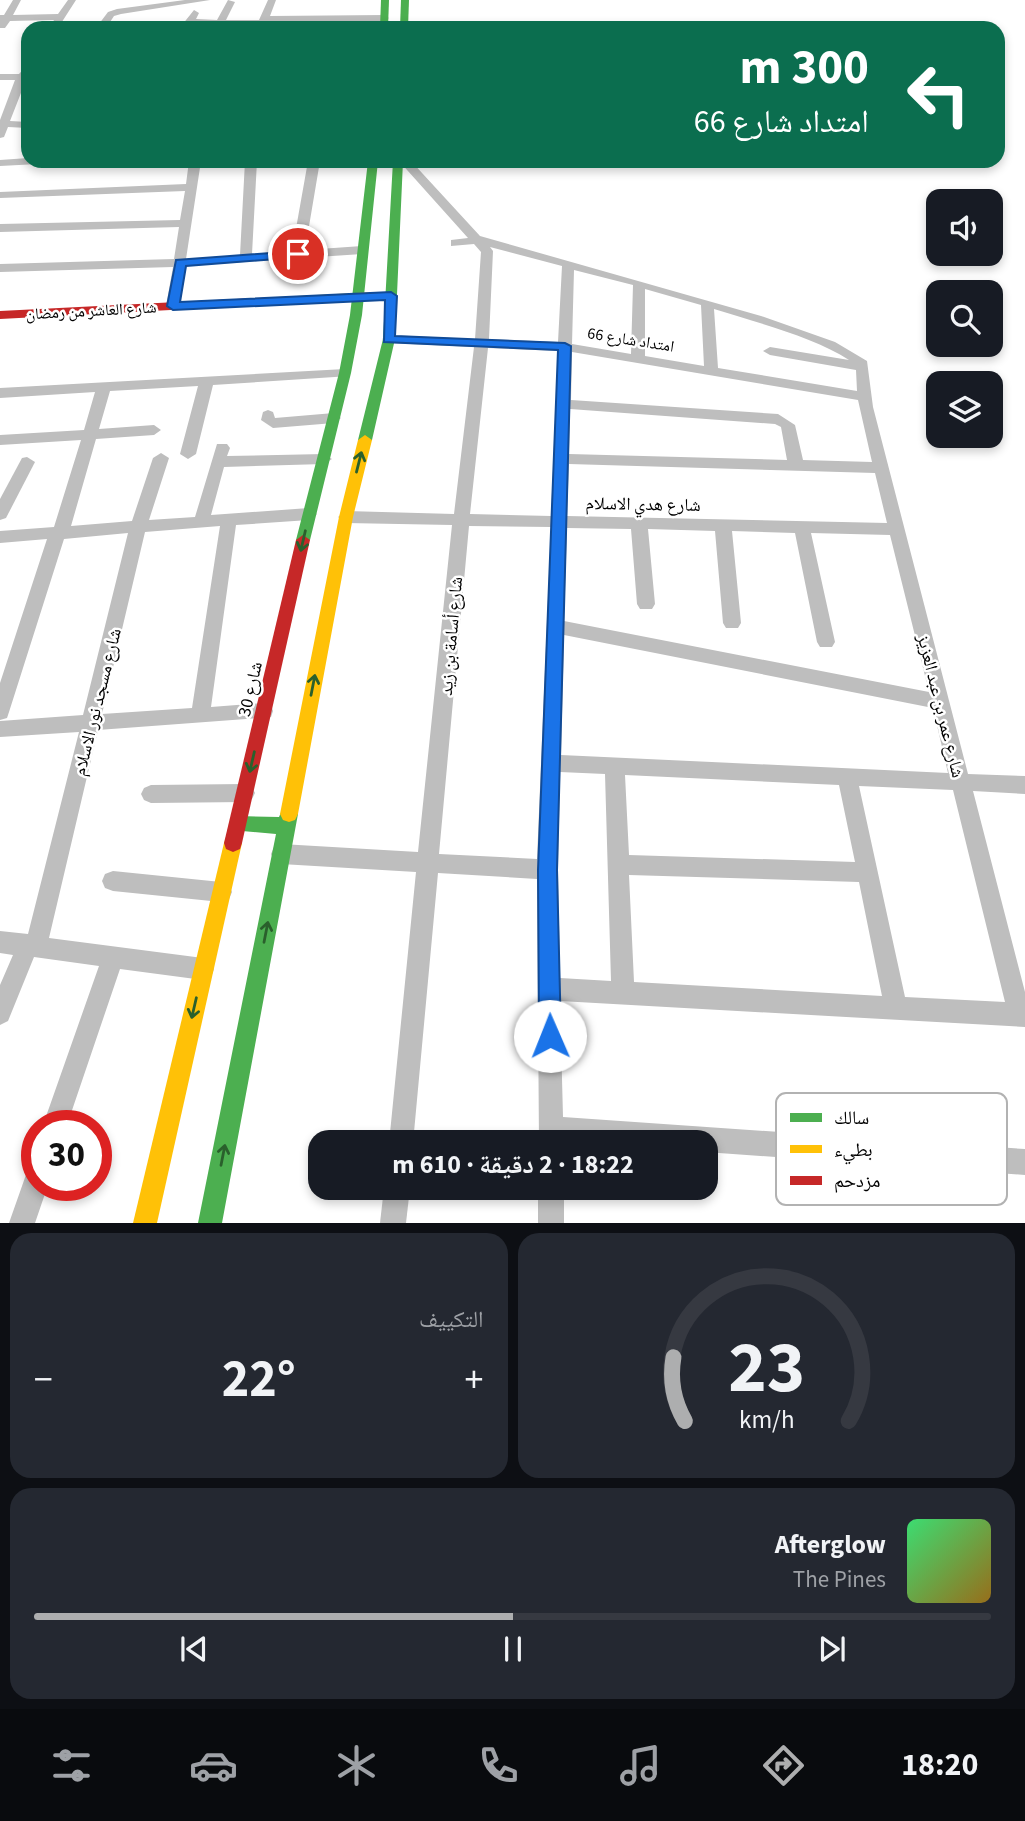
<!DOCTYPE html>
<html lang="ar">
<head>
<meta charset="utf-8">
<style>
  :root { --surface:#171b24; --page:#242831; --text:#f1f3f6; --muted:#9ea1a6; --line:#363941; --accent:#adaeaf }
  body { margin:0; font-family:"Source Sans 3","Noto Naskh Arabic",sans-serif; background:var(--page); color:var(--text); direction:rtl; height:100vh; display:flex; flex-direction:column; font-size:26px; white-space:nowrap }
  * { box-sizing:border-box; margin:0 }
  p { font-size:23px; color:var(--muted) }
  .icon { flex:none; width:38px; height:38px; fill:none; stroke:currentColor; stroke-width:2; stroke-linecap:round; stroke-linejoin:round }
  .map { position:relative; height:1223px; overflow:hidden; direction:ltr }
  .sheet { display:flex; flex-direction:column; gap:10px; padding:10px; background:#0d0f14; flex:1 }
  .sheet>* { flex:none }
  .top-card { position:absolute; left:21px; top:21px; width:984px; height:147px; border-radius:21px; box-shadow:0 4px 10px #0003; direction:rtl; background:#0b6e4f; color:#fff; overflow:hidden }
  .tools { position:absolute; left:926px; top:189px; display:grid; gap:14px }
  .tools a { display:grid; place-items:center; width:77px; height:77px; border-radius:14px; background:var(--surface); box-shadow:0 4px 10px #0003; font-size:35px }
  .speed { position:absolute; left:21px; top:1110px; display:flex; gap:14px; font-size:35px; font-weight:700; text-align:center }
  .speed>* { display:grid; place-content:center; width:91px; height:91px; border-radius:50%; background:var(--surface); box-shadow:0 4px 10px #0003; line-height:1 }
  .speed .limit { border:10px solid #d22; background:#fff; color:#111 }
  .pin { position:absolute; display:grid; place-items:center; width:60px; height:60px; color:#fff; margin:-30px; border:4px solid #fff; border-radius:50%; box-shadow:0 2px 7px #0007 }
  .me { position:absolute; width:77px; margin:-38px; rotate:359deg; stroke-linejoin:round; filter:drop-shadow(0 0 5px #0008) }
  .turn { display:flex; align-items:center; gap:24px; height:147px; padding:0 21px; font-size:32px }
  .turn .icon { width:91px; height:91px; stroke-width:2.5 }
  .turn b { display:block; font-size:49px; line-height:60px }
  .big { font-size:52px; font-weight:700; line-height:1.1 }
  .sheet .card { flex:1; display:flex; flex-direction:column; justify-content:center; gap:10px; min-width:0; padding:0 24px; border-radius:21px; background:var(--page) }
  .sheet .dial { align-items:center; gap:0 }
  .dial svg { height:182px; overflow:visible; fill:none; stroke:var(--line); stroke-width:7; stroke-linecap:round; text-anchor:middle }
  .dial text { fill:var(--text); stroke:none }
  .song { display:flex; align-items:center; gap:21px }
  .cover { width:84px; height:84px; border-radius:10px; background:linear-gradient(135deg,hsl(140 70% 55%),hsl(40 70% 35%)) }
  .played { height:7px; border-radius:4px; background:linear-gradient(90deg,var(--accent) 50%,var(--line) 50%) }
  .keys { display:flex; justify-content:space-around; direction:ltr }
  .heat { display:flex; justify-content:space-between; align-items:center; font-size:38px; direction:ltr }
  .sheet .tiles { flex:1; display:grid; gap:10px; grid-template-columns:1fr 1fr }
  .card:last-child { grid-column:span 2 }
  .trip { position:absolute; left:308px; top:1130px; width:410px; height:70px; border-radius:21px; background:var(--surface); box-shadow:0 4px 10px #0003; font-weight:700; line-height:70px; text-align:center; direction:rtl }
  .menu { display:flex; height:112px; justify-content:space-around; align-items:center; background:#090b0e; color:var(--muted) }
  .menu .icon { width:49px; height:49px }
  .menu .selected { color:var(--accent) }
  .menu b { font-size:32px; color:var(--text) }
  .map>svg:first-child { display:block }
  .lines { fill:none; stroke-linecap:round; stroke-linejoin:round }
  .street { fill:#bebebe; fill-rule:evenodd }
  .fast { fill:#4caf50; fill-rule:evenodd }
  .slow { fill:#ffc107; fill-rule:evenodd }
  .jam { fill:#c62828; fill-rule:evenodd }
  .oneway { stroke:#2a602c }
  .route { fill:#1a73e8; stroke:#114b97; stroke-width:2 }
  .labels { text-anchor:middle; stroke-width:5; stroke-linejoin:round; paint-order:stroke }
  .far-street-label { font-size:16px; fill:#000; stroke:#fff }
  .street-label { font-size:18px; fill:#000; stroke:#fff }
  .key { fill:#fff; stroke:#b2b2b2; stroke-width:2 }
  .key-label { font-size:19px; fill:#000 }
</style>
</head>
<body>
<div class="map">
<svg width="1025" height="1223" viewBox="0 0 1025 1223">
  <rect width="100%" height="100%" fill="#fff"/>
  <g class="lines">
    <g class="street">
      <path d="M13 0H21L13 15 58 14 68 0H76L58 28 50 26 54 20 10 21 5 28H0V15H4Z"/>
      <path d="M185 0H210L121 14 114 16 106 28H96L108 12 117 9Z"/>
      <path d="M228 0 235 2 226 20H259L268 0H276L270 16 384 15 389 18 384 21 267 22 265 28 194 25 191 28 139 27 144 24 182 25 194 10 199 13 196 19 217 20Z"/>
      <path d="M28 64V75L10 121 28 122V128L8 127 4 137 0 138V120L15 80H0V74H19Z"/>
      <path d="M28 158V161H44L38 164 0 166V160Z"/>
      <path d="M189 161H201L186 259 240 255 245 161H257L252 254 292 251 308 161H320L305 250 362 246 368 250 362 254 185 266 180 306 173 310 166 306 173 267 0 272V264L174 259 179 227 0 232V224L180 220 185 191 0 198V192L186 184Z"/>
      <path d="M399 161H411L480 236 761 316 835 342 867 361 873 407 968 774 1025 776V794L973 791 1025 992V1027L560 1001 563 1117 1025 1149V1175L705 1152V1143H539L537 879 438 873 413 1143H389L416 872 281 864 274 861 271 854 274 847 281 844 418 852 452 525 346 523 338 517 346 511 454 514 474 347 389 343 382 339 389 335 475 339 481 252 474 244 451 246V240L468 238ZM490 247 562 266 558 342 489 339 493 251ZM574 270 633 285 631 354 572 344ZM645 289 701 305 704 366 645 356ZM714 309C755 322 814 337 849 360L770 347 763 351 770 355 856 370 857 391 718 368ZM488 348 558 351 551 516 470 514ZM572 352 858 400 872 462 803 460 795 425 778 414 571 400ZM570 409 775 424 781 427 787 460 569 454ZM569 464 875 473 887 523 567 516ZM469 526 551 527 537 859 439 854ZM567 528 631 529 637 604 640 609H652L655 604 648 529 715 531 723 623 726 628H738L741 623 732 531 795 533 817 642 820 647H832L835 642 811 533 890 535 929 692 564 621ZM564 635 933 708 948 773 561 755ZM560 772 605 774 611 981 560 978 558 870ZM625 775 839 785 855 862 629 855ZM859 786 953 790 1005 1002 905 997ZM629 875 859 882 882 996 634 982Z"/>
      <path d="M345 369 350 370V376L213 385 196 454 188 459 180 454 198 386 110 391 99 429 154 425 161 430 154 435 96 439 71 526 132 521 153 458 161 453 169 458 149 520 195 517 217 444H227L230 448 227 456 324 454 332 459 324 464 224 467 211 515 309 508 317 514 309 520 236 525 211 707 264 703 271 705 273 711 271 717 98 730 49 938 203 958 211 961 214 969 211 977 203 980 120 969 67 1125H43L99 966 34 957 8 1021 0 1025V985L13 955 0 953V931L28 934 79 732 0 737V721L83 715 128 533 64 539 9 712 7 718 0 720V683L47 539 0 543V531L54 527 81 440 0 445V435L84 430 95 392 0 398V388ZM220 526 192 708 102 714 145 532Z"/>
      <path d="M268 410 273 412 275 418 334 413 341 418 334 423 273 428 261 420 263 412Z"/>
      <path d="M27 457 35 462 6 518 0 520V499L22 458Z"/>
      <path d="M245 784 252 787 255 793 252 799 245 802 151 803 144 800 141 794 144 788 151 785Z"/>
      <path d="M113 871 221 882 229 885 232 892 229 899 221 902 113 891 105 888 102 881 105 874Z"/>
      <path d="M37 1165V1185H48L35 1223H9L28 1169Z"/>
      <path d="M384 1188H410L406 1223H380Z"/>
      <rect x="538" y="1188" width="26" height="35"/>
    </g>
    <g class="fast">
      <path d="M381 0H389L388 28H380Z"/>
      <path d="M401 0H409L408 28H400Z"/>
      <path d="M368 161H378L362 315 351 373 310 540 303 545 296 540 339 373 350 315Z"/>
      <path d="M393 161H403L395 339 372 440 365 445 358 440 383 339Z"/>
      <path d="M289 806 295 808 298 814 222 1223H198L276 834 231 830 229 824 231 818 238 816 279 817 283 808Z"/>
    </g>
    <g class="slow">
      <path d="M375 292 381 296 379 298 278 305 272 301 278 297Z"/>
      <path d="M365 435 372 440 353 517 298 814 295 820 289 822 283 820 280 814 339 517 358 440Z"/>
      <path d="M233 834 240 837 242 843 157 1223H133L224 843 226 837Z"/>
    </g>
    <g class="jam">
      <path d="M278 297 284 301 282 304 0 319V311Z"/>
      <path d="M303 535 310 540 242 843 240 849 233 852 226 849 224 843 296 540Z"/>
    </g>
  </g>
  <defs><path id="oneway-shaft" d="M-6 0H5M1.5-3L5.5 0L1.5 3" fill="none" stroke-width="1.6" stroke-linecap="round" stroke-linejoin="round" transform="scale(1.75)"/></defs>
  <g class="oneway">
    <use href="#oneway-shaft" transform="translate(359 462) rotate(-76)"/>
    <use href="#oneway-shaft" transform="translate(303 541) rotate(103)"/>
    <use href="#oneway-shaft" transform="translate(313 685) rotate(-79)"/>
    <use href="#oneway-shaft" transform="translate(252 762) rotate(103)"/>
    <use href="#oneway-shaft" transform="translate(266 932) rotate(-79)"/>
    <use href="#oneway-shaft" transform="translate(194 1008) rotate(103)"/>
    <use href="#oneway-shaft" transform="translate(223 1155) rotate(-79)"/>
  </g>
  <path class="route" d="M298 251 302 252V257L186 266 180 302 391 292 397 296 395 336 565 343 571 346 557 870 561 1036 557 1043 550 1046 542 1043 539 1036 538 870 558 350 384 342 385 300 173 310 167 306 176 260Z"/>
  <g class="labels">
    <g class="far-street-label">
      <text transform="translate(91 310) rotate(-3)" y="6">شارع العاشر من رمضان</text>
      <text transform="translate(631 339) rotate(9)" y="6">امتداد شارع 66</text>
    </g>
    <g class="street-label">
      <text transform="translate(643 504) rotate(1)" y="6">شارع هدي الاسلام</text>
      <text transform="translate(451 636) rotate(-85)" y="6">شارع أسامة بن زيد</text>
      <text transform="translate(250 689) rotate(-77)" y="6">شارع 30</text>
      <text transform="translate(97 702) rotate(-76)" y="6">شارع مسجد نور الاسلام</text>
      <text transform="translate(941 706) rotate(76)" y="6">شارع عمر بن عبد العزيز</text>
    </g>
  </g>
  <rect x="776" y="1093" width="231" height="112" rx="10" class="key"/>
  <rect x="790" y="1113" width="32" height="9" fill="#4caf50"/>
  <rect x="790" y="1145" width="32" height="8" fill="#ffc107"/>
  <rect x="790" y="1176" width="32" height="9" fill="#c62828"/>
  <g class="key-label">
    <text x="834" y="1124">سالك</text>
    <text x="834" y="1156">بطيء</text>
    <text x="834" y="1187">مزدحم</text>
  </g>
</svg>
<div class="tools">
<a><svg class="icon" aria-label="sound" viewBox="0 0 24 24"><path d="M4 9h4l5-4v14l-5-4H4zM17 9q2 3 0 6"/></svg></a>
<a><svg class="icon" aria-label="search" viewBox="0 0 24 24"><circle cx="10" cy="10" r="6"/><path d="M15 15l6 6"/></svg></a>
<a><svg class="icon" aria-label="layers" viewBox="0 0 24 24"><path d="M12 4l9 5-9 5-9-5zM3 14l9 5 9-5"/></svg></a>
</div>
<div class="speed"><div class="limit">30</div></div>
<div class="pin" style="left:298px;top:254px;background:#d93025"><svg class="icon" aria-label="arrive" viewBox="0 0 24 24"><path d="M6 21V4h12l-3 4 3 4H6"/></svg></div>
<svg class="me" style="left:550px;top:1036px" viewBox="-20 -20 40 40"><circle r="19" fill="#fff"/><path d="M0-13L10 11 0 6-10 11z" fill="#1a73e8"/></svg>
<div class="trip">18:22 · 2 دقيقة · 610 m</div>
<div class="top-card">
<div class="turn"><svg class="icon" aria-label="left" viewBox="0 0 24 24"><path d="M17 20v-9H6M10 6l-5 5 5 5"/></svg><div><b>300 m</b>امتداد شارع 66</div></div>
</div>
</div>
<section class="sheet">
<div class="tiles">
<div class="card dial"><svg viewBox="0 0 100 80">
<path d="M14 69A42 42 0 1 1 86 69"/>
<path d="M14 69A42 42 0 0 1 9 41" stroke="#adaeaf"/>
<text x="50" y="56" font-size="32" font-weight="700">23</text>
<text x="50" y="72" font-size="11">km/h</text>
</svg></div>
<div class="card"><p>التكييف</p>
<div class="heat"><a>−</a><b class="big">22°</b><a>+</a></div>
</div>
<div class="card">
<div class="song"><i class="cover"></i><div><b>Afterglow</b><p>The Pines</p></div></div>
<div class="played"></div>
<div class="keys"><svg class="icon" aria-label="previous" viewBox="0 0 24 24"><path d="M18 5L8 12l10 7zM5 5v14"/></svg><svg class="icon" aria-label="pause" viewBox="0 0 24 24"><path d="M8 5v14M16 5v14"/></svg><svg class="icon" aria-label="next" viewBox="0 0 24 24"><path d="M6 5l10 7-10 7zM19 5v14"/></svg></div>
</div>
</div>
</section>
<nav class="menu">
<b>18:20</b>
<svg class="icon selected" aria-label="directions" viewBox="0 0 24 24"><path d="M12 3l9 9-9 9-9-9zM9 14v-3h6M13 9l2 2-2 2"/></svg>
<svg class="icon" aria-label="music" viewBox="0 0 24 24"><path d="M9 18V5l10-2v13"/><circle cx="6" cy="18" r="3"/><circle cx="16" cy="16" r="3"/></svg>
<svg class="icon" aria-label="phone" viewBox="0 0 24 24"><path d="M5 4h4l2 5-3 2q2 4 5 5l2-3 5 2v4C11 20 4 13 5 4z"/></svg>
<svg class="icon" aria-label="climate" viewBox="0 0 24 24"><path d="M12 3v18M4 7l16 10M4 17L20 7"/></svg>
<svg class="icon" aria-label="car" viewBox="0 0 24 24"><path d="M5 17H2v-5l4-1 3-4h7l3 4 3 1v5h-3M9 17h6M6 11h13"/><circle cx="7" cy="17" r="2"/><circle cx="17" cy="17" r="2"/></svg>
<svg class="icon" aria-label="filters" viewBox="0 0 24 24"><path d="M4 7h16M4 17h16"/><circle cx="9" cy="7" r="2"/><circle cx="15" cy="17" r="2"/></svg>
</nav>
</body>
</html>
